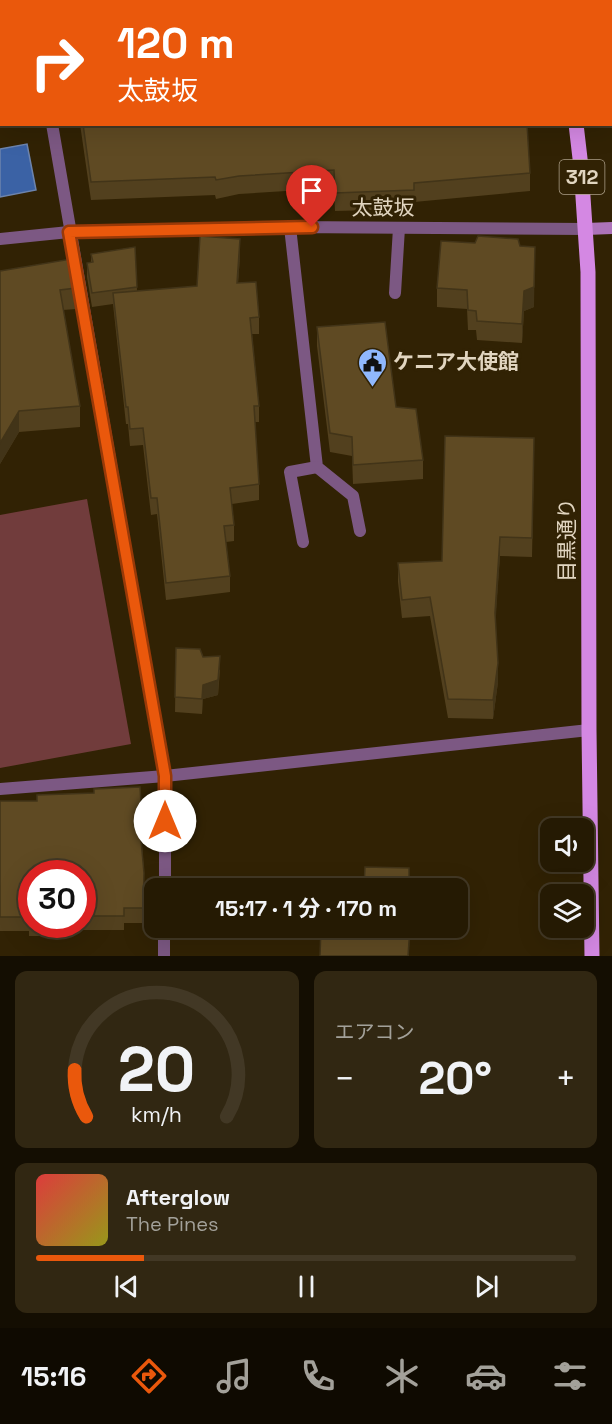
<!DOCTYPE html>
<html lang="ja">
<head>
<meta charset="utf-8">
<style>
  :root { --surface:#251a03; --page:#312712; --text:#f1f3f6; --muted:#a3a19a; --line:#423825; --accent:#ea580c }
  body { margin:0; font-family:"Space Grotesk","Noto Sans JP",sans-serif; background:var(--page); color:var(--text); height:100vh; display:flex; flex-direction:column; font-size:22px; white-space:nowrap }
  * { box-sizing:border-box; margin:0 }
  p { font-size:20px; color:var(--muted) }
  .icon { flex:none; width:33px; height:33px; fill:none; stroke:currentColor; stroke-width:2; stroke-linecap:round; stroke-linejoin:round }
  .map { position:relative; height:956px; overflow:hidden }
  .panel { display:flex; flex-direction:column; gap:15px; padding:15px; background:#140e02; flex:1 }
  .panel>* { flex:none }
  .hud { position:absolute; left:0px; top:0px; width:612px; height:126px; box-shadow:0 6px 24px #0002,0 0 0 2px var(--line); background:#ea580c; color:#fff; overflow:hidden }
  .fabs { position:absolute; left:540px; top:818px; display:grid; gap:12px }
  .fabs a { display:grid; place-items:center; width:54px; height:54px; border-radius:12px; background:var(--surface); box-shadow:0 6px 24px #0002,0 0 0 2px var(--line); font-size:30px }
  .speed { position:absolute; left:18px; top:860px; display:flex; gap:12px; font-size:30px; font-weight:700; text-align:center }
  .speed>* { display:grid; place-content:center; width:78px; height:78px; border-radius:50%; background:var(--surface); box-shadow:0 6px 24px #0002,0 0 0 2px var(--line); line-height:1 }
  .speed .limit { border:9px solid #d22; background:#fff; color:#111 }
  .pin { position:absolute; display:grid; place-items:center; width:51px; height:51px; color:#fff; margin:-62px -26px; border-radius:50% 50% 50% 0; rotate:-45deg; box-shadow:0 0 6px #0007 }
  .pin .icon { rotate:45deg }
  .me { position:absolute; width:66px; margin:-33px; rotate:0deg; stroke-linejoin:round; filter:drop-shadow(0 0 4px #0008) }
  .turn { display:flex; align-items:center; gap:21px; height:126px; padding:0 18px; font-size:27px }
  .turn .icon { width:78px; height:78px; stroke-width:2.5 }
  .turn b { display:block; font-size:42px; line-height:51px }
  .big { font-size:45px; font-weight:700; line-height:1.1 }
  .panel .widget { flex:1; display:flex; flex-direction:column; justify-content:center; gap:9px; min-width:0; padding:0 21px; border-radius:12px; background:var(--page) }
  .panel .dial { align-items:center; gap:0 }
  .dial svg { height:156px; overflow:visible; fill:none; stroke:var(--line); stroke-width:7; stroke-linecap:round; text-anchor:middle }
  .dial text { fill:var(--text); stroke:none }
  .song { display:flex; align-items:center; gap:18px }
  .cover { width:72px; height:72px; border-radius:9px; background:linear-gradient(135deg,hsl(0 70% 55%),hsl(60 70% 35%)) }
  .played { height:6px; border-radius:3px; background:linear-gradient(90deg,var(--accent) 20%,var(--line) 20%) }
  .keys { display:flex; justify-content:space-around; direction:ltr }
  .heat { display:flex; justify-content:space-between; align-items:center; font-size:33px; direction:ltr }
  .panel .tiles { flex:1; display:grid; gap:15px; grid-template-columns:1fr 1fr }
  .widget:last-child { grid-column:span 2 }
  .trip { position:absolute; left:144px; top:878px; width:324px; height:60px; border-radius:12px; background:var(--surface); box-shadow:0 6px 24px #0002,0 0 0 2px var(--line); font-weight:700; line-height:60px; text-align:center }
  .menu { display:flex; height:96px; justify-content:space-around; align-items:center; background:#0f0a01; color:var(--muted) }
  .menu .icon { width:42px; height:42px }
  .menu .current { color:var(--accent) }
  .menu b { font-size:27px; color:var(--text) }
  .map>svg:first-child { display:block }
  .green { fill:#713c3c }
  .water { fill:#3b62a5; stroke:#6d84ad; stroke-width:1.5 }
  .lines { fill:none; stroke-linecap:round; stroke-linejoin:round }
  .lane { stroke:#7c5883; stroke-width:12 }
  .street { stroke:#7c5883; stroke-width:12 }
  .secondary { stroke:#ad73b9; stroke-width:12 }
  .primary { stroke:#d488e3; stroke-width:15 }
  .wall { fill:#52401e; fill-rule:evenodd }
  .shaded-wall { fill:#423418 }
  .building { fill:#5f4a23; stroke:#423418; stroke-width:1.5 }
  .route-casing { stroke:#983908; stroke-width:15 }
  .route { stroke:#ea580c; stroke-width:10 }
  .labels { text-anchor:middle; stroke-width:6; stroke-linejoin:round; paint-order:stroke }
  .shield { fill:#312204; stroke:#ac9f88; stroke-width:1.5 }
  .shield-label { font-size:20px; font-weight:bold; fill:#e1d5c0 }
  .street-label { font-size:21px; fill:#e1d5c0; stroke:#312204 }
  .poi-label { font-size:21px; font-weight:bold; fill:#e1d5c0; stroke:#312204; text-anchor:start }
</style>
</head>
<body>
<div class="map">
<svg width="612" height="956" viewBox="0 0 612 956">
  <rect width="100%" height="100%" fill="#312204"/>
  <path class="green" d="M87 499 131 744 0 768V515Z"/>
  <path class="water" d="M27 144 36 190 0 197V149Z"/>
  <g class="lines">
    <g class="lane">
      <path d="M290 227 317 467 353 496 360 531"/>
      <path d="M395 293 399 228"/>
      <path d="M303 542 290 472 317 467"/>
    </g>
    <g class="street">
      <path d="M31 0V2"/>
      <path d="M52 124 165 776V888"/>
      <path d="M0 239 69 232 290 227 586 229"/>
      <path d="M0 789 165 776 589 730"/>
      <path d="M164 956V927"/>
    </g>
    <path class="secondary" d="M586 229 612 228"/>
    <g class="primary">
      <path d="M558 0 559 2"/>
      <path d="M603 0V2"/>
      <path d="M610 53 612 64"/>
      <path d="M576 124 581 167 588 272 589 730 592 956"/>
    </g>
  </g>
  <g class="wall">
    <path d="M287 0H508V2H273Z"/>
    <path d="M80 124H527L530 173V191L414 202V209L335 211 334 188 239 194 216 199 215 195 91 200Z"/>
    <path d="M441 241 534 307 524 311 522 343 477 340 476 330H468L467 309 437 307V288Z"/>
    <path d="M135 247 137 291 197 286 240 256 238 283 259 317V334H252L259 406V422H255L259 484V500L232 504 234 525V541L226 542 230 576V592L166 600 157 514 151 515 143 445 130 446 128 424H126L113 304 92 307 87 277V263L91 262V254Z"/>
    <path d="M0 271 76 288V309L63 310 80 406V427L19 432 0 464Z"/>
    <path d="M317 327 396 407 423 460V479L353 484 352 456 330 452 317 346Z"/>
    <path d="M534 456 532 557 500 556 495 622 498 682 493 719 448 718 430 616 402 618 398 582V563L442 561Z"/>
    <path d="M176 648 203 657 220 670 218 695 203 699 202 714 175 712Z"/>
    <path d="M0 801 142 818V832H141L144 873 143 923H124V930H57V936H29V931H0ZM32 873H82V924H32Z"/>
  </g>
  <g class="shaded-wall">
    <path d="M240 239V256L237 299V283Z"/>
    <path d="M535 247 534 307 524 311 522 343V324L524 291Z"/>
    <path d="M19 411V432L0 464V443Z"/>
    <path d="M500 537V556L495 631V613Z"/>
    <path d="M220 656 218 695 203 699 202 714 203 685Z"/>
    <path d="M498 663V682L493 719V700Z"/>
    <path d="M410 927 409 956H408Z"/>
  </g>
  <g class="building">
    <rect x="65" y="0" width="169" height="2"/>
    <path d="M287 0H420L409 2H273Z"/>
    <path d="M83 124H527L530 173 414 183V190L335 193 334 170 239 176 216 180 215 177 91 182Z"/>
    <path d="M200 236 240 239 237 283 256 282 259 317 250 318 259 406H254L259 484 230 488 234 525 224 526 230 576 166 583 157 498H151L143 428 130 429 128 407H126L113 293 197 286Z"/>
    <path d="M478 236 518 239 520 246 535 247 534 287 524 291 522 324 477 321 476 311 468 310 467 290 437 288 441 241 475 243Z"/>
    <path d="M135 247 137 287 92 293 87 263 93 262 91 254Z"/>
    <path d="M71 259 76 288 60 290 80 406 19 411 0 443V271Z"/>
    <path d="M385 322 396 407 416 409 423 460 353 465 352 437 330 433 317 327Z"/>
    <path d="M445 436 534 438 532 538 500 537 495 613 498 663 493 700 448 699 430 597 402 600 398 563 442 561Z"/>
    <path d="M176 648 200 649 203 657 220 656 218 680 203 685 202 699 175 697Z"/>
    <path d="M140 787 142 818H139L144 873 143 908H124V916H82V873H32V921H29V917H0V801H37V795L94 793V789Z"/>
    <path d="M365 867 409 868V888H364Z"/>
    <path d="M321 927H410L408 956H320Z"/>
  </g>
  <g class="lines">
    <defs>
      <path id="route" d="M165 821V776L69 232 312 227"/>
    </defs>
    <use href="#route" class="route-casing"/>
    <use href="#route" class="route"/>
  </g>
  <defs>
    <symbol id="civic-pin" viewBox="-11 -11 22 30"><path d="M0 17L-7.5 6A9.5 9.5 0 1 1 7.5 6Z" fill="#90b8fd" stroke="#312204"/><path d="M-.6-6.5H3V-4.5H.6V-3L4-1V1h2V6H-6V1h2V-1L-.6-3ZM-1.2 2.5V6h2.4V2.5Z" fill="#111"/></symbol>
  </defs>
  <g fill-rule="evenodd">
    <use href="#civic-pin" x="356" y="346" width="33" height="45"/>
  </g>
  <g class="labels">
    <rect class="shield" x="559.5" y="160" width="45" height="34" rx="4.5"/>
    <g class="shield-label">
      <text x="582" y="184">312</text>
    </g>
    <g class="street-label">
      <text x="383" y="215">太鼓坂</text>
      <text transform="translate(567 540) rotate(-90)" y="7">目黒通り</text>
    </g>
    <g class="poi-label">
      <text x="393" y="369">ケニア大使館</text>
    </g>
  </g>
</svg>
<div class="fabs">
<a><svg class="icon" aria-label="sound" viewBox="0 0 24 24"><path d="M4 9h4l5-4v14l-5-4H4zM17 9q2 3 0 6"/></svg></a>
<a><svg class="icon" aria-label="layers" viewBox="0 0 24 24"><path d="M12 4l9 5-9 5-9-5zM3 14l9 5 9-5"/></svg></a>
</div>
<div class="speed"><div class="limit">30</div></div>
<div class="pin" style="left:312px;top:227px;background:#d93025"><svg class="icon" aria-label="arrive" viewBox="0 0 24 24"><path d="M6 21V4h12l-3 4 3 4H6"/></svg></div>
<svg class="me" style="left:165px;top:821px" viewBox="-20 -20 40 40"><circle r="19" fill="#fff"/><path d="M0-13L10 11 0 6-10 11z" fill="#ea580c"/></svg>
<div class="trip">15:17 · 1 分 · 170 m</div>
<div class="hud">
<div class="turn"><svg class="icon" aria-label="right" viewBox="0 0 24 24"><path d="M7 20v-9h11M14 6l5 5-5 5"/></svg><div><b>120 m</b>太鼓坂</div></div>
</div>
</div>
<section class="panel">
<div class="tiles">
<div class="widget dial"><svg viewBox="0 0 100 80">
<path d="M14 69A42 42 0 1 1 86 69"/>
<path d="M14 69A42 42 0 0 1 8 45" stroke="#ea580c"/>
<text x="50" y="56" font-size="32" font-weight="700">20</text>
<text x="50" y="72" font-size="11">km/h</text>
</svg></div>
<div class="widget"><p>エアコン</p>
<div class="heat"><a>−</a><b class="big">20°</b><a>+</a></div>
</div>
<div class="widget">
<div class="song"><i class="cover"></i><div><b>Afterglow</b><p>The Pines</p></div></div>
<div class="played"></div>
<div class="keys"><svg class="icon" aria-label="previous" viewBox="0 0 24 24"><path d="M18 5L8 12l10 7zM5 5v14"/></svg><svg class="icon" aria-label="pause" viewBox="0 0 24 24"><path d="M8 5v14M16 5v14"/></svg><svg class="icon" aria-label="next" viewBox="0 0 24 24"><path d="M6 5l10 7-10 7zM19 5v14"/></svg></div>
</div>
</div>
</section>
<nav class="menu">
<b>15:16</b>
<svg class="icon current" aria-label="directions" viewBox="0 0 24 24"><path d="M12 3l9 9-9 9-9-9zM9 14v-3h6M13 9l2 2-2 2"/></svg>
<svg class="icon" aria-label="music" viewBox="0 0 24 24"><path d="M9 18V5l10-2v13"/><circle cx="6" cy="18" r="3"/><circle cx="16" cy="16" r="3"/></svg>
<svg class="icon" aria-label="phone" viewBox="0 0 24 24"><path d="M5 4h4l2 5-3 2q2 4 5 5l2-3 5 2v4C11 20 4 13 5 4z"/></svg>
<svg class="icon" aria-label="climate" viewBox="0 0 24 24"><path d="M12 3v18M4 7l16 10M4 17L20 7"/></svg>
<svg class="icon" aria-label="car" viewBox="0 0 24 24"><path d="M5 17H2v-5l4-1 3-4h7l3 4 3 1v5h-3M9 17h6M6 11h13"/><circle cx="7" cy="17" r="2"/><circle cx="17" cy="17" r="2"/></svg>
<svg class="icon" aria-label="filters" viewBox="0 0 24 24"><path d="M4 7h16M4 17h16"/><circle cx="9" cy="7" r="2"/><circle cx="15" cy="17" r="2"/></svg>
</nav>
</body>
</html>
